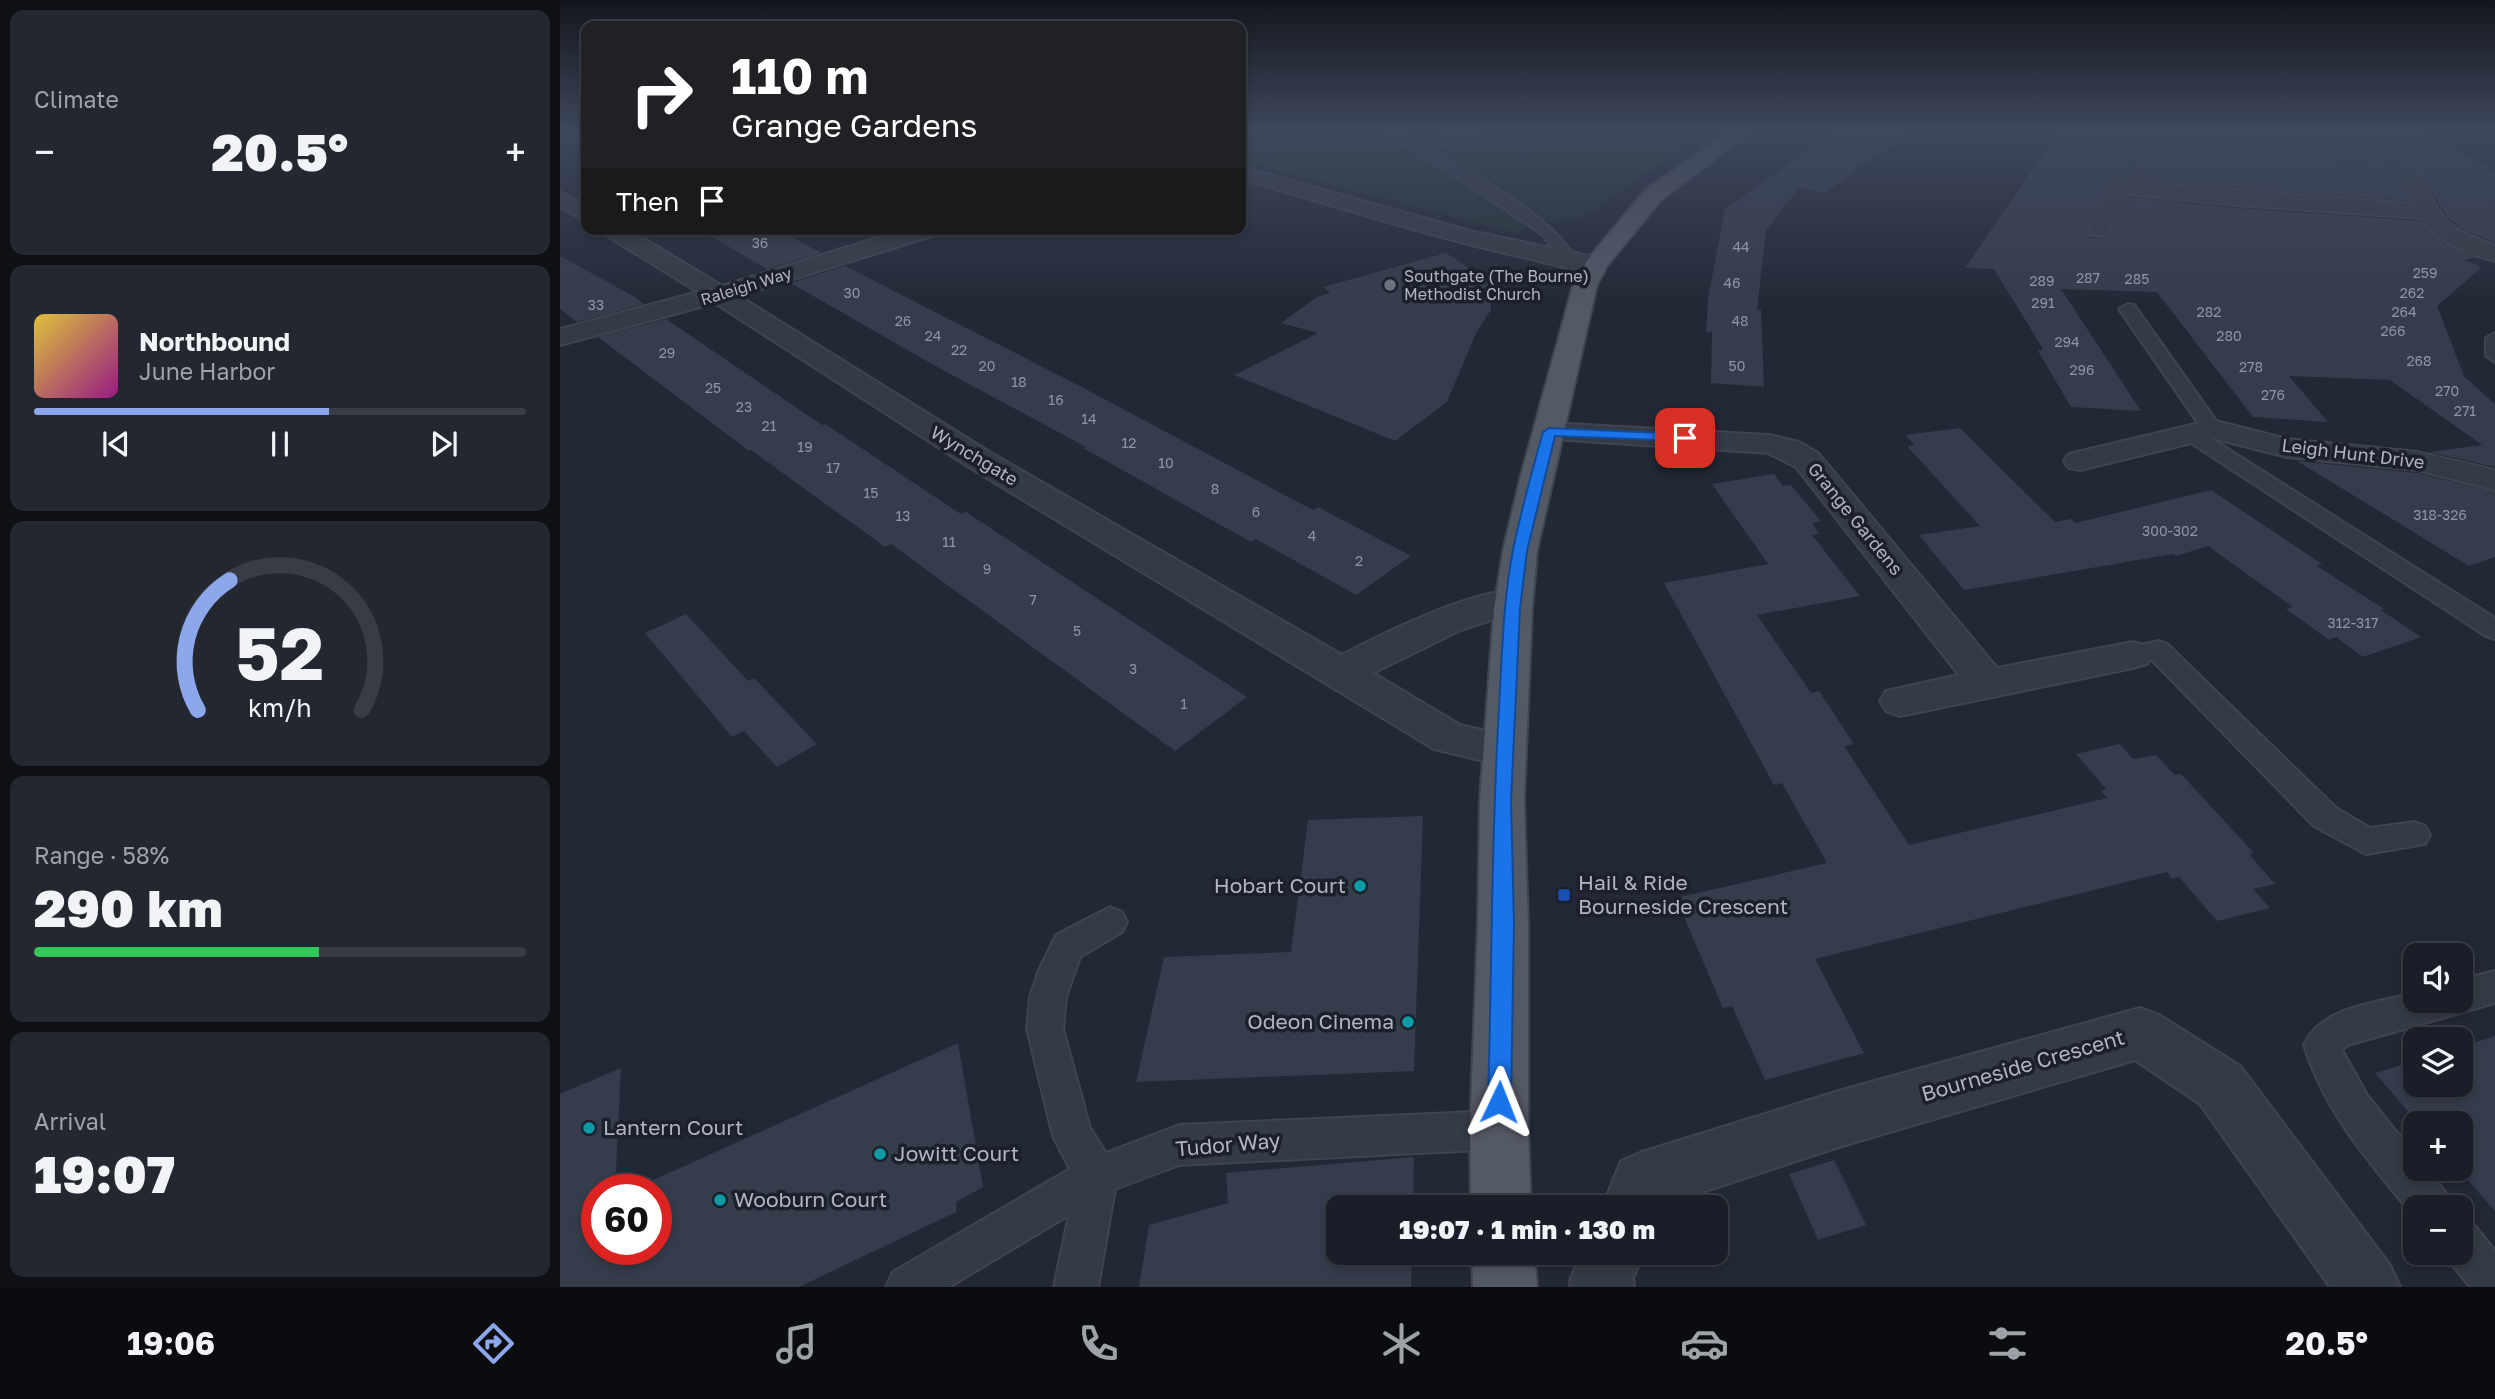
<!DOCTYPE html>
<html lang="en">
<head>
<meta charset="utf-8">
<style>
  :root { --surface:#1a1e28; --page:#232730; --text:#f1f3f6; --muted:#9fa2a8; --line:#383c45; --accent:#8ca7eb }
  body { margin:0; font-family:"Golos Text",sans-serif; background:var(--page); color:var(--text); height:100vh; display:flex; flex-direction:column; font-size:26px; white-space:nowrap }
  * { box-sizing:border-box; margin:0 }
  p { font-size:23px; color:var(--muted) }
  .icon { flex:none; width:38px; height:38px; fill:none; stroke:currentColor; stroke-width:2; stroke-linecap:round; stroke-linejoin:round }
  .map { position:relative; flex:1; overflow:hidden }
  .details { display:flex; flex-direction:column; gap:10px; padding:10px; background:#0e1016; width:560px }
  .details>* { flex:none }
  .top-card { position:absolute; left:21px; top:21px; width:665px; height:214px; border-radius:14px; box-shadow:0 4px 10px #0003,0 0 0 2px var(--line); background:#202124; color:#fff; overflow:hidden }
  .tools { position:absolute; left:1843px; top:943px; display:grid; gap:14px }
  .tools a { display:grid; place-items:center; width:70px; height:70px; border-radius:14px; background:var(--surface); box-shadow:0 4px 10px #0003,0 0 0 2px var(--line); font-size:35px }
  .speed { position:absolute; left:21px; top:1174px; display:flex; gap:14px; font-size:35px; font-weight:700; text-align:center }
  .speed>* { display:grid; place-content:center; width:91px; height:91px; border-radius:50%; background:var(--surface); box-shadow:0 4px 10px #0003,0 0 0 2px var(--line); line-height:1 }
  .speed .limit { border:10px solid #d22; background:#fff; color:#111 }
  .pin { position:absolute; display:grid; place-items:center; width:60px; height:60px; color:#fff; margin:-30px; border-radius:14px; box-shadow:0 4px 10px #0006 }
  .me { position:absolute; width:77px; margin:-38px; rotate:2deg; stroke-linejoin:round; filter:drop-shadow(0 0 5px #0008) }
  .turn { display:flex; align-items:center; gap:24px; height:147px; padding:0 35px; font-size:32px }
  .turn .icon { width:91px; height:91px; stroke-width:2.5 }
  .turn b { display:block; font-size:49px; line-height:60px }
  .then { display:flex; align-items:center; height:66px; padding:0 35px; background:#0003; gap:14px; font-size:26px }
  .big { font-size:52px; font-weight:800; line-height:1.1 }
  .details .widget { flex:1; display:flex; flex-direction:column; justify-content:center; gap:10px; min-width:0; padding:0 24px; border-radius:14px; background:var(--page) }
  .details .dial { align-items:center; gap:0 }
  .dial svg { height:182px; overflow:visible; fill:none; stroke:var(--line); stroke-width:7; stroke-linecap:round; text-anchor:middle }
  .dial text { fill:var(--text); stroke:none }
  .song { display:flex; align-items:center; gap:21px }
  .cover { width:84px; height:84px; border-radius:10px; background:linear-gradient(135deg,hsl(50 70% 55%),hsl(310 70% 35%)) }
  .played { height:7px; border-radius:4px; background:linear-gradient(90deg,var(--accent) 60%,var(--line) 60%) }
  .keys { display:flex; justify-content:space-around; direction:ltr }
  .heat { display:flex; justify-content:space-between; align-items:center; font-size:38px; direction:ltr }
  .charge { height:10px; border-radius:5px; background:linear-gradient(90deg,#34c759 58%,var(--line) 0) }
  .trip { position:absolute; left:766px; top:1195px; width:402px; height:70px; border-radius:14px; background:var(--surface); box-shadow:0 4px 10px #0003,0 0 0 2px var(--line); font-weight:800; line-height:70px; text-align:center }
  .dock { display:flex; height:112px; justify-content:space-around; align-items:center; background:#0a0c10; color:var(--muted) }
  .dock .icon { width:49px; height:49px }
  .dock .on { color:var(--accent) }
  .dock b { font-size:32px; color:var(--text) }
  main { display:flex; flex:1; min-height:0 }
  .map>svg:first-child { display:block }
  .green { fill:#243236 }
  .building { fill:#353c4b }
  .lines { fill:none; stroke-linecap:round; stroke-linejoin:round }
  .service-casing { stroke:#3f444f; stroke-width:4 }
  .minor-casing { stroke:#3f444f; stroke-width:4 }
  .primary-casing { stroke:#3f444f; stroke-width:4 }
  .service { fill:#353b46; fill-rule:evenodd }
  .minor { fill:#353b46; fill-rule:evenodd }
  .primary { fill:#545966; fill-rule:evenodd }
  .route { fill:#1a73e8; stroke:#114b97; stroke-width:2 }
  .worship-dot { fill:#6b7280; stroke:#1b202a; stroke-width:2.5 }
  .culture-dot { fill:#0f9aa8; stroke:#1b202a; stroke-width:2.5 }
  .transit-dot { fill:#1a4fb4; stroke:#1b202a; stroke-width:2.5 }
  .labels { text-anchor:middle; stroke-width:7; stroke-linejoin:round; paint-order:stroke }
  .number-label { font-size:14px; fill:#8f95a2 }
  .far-poi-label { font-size:16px; fill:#b0b5c2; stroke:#1b202a; text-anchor:start }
  .far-street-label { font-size:16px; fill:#b0b5c2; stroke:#1b202a }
  .street-label { font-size:18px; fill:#b0b5c2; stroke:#1b202a }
  .near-poi-label { font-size:21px; fill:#b0b5c2; stroke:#1b202a; text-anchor:start }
  .near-street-label { font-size:21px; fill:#b0b5c2; stroke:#1b202a }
</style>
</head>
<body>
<main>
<section class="details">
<div class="widget"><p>Climate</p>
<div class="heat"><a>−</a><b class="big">20.5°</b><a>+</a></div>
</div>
<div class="widget">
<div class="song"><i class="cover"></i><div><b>Northbound</b><p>June Harbor</p></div></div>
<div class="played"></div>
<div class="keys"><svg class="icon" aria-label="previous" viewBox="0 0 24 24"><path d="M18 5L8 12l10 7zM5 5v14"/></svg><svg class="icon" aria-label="pause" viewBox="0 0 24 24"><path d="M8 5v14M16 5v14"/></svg><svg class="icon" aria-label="next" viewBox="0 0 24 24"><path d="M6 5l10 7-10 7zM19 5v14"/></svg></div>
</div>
<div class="widget dial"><svg viewBox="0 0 100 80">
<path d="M14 69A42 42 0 1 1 86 69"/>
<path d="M14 69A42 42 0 0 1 28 12" stroke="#8ca7eb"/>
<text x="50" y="56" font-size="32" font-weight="700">52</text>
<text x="50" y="72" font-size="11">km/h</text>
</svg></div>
<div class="widget"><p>Range · 58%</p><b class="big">290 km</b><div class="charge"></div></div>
<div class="widget"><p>Arrival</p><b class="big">19:07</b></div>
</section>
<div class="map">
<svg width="1935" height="1287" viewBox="0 0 1935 1287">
  <rect width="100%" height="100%" fill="#222835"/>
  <path class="green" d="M681 129H1149L1020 220 982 221 954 233 681 161Z"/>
  <g class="building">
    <path d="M1281 129H1349L1346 131H1352L1264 193 1239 188 1206 230 1197 310H1201L1204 387 1151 383 1152 332H1146L1148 299 1165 208Z"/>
    <path d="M1563 129 1579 145 1563 157 1526 229 1531 238 1549 236 1570 197 1676 208 1862 221 1883 243 1914 258 1904 260 1922 267 1877 306 1904 376 1935 404V467L1869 452 1922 445 1830 380 1729 376 1768 422 1693 417 1597 292 1501 289 1581 411 1511 407 1478 351 1483 349 1434 269 1405 268 1500 130Z"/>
    <path d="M1583 129H1857L1935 171V243L1904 230 1888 218 1864 180 1847 162 1857 156 1852 147 1781 145 1773 147 1768 154 1774 161 1813 163 1839 181 1850 201 1577 180 1587 158 1601 145Z"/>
    <path d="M138 229H217L261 253 207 269Z"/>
    <path d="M886 253 931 283V310L917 331 887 402 835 441 674 375 758 333 721 323 757 297 770 293 763 287Z"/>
    <path d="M0 256 73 296 84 304 17 322 0 309Z"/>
    <path d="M285 266 516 384 753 510 758 507 851 556 796 595 696 539 691 542 523 448 526 447 370 363 231 283Z"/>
    <path d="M106 319 262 425 265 424 401 514 406 512 687 697 615 751 331 544 325 547 191 450 189 451 38 337Z"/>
    <path d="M1400 428 1495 522 1511 519 1515 523 1651 490 1762 564 1757 566 1824 609 1821 610 1861 637 1803 657 1776 637 1769 640 1726 609 1733 607 1648 546 1616 556 1613 554 1404 590 1359 535 1420 526 1347 446 1355 445 1345 435Z"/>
    <path d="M1737 461 1857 473 1935 492V557L1909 566Z"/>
    <path d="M1214 474 1223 486 1231 485 1261 521 1252 523 1259 534 1252 535 1300 596 1197 615 1251 693 1259 691 1294 744 1284 746 1349 845 1547 798 1541 791 1546 789 1516 754 1560 744 1573 759 1596 755 1615 775 1621 774 1694 853 1689 854 1715 884 1693 889 1710 908 1657 921 1619 877 1612 879 1607 872 1255 959 1304 1053 1205 1080 1172 1006 1163 1008 1116 898 1267 863 1222 783 1214 785 1104 583 1208 564 1152 484Z"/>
    <path d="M126 614 188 681 194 678 257 744 217 767 184 731 172 737 85 633Z"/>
    <path d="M863 816 854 1071 576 1082 604 957 731 952 748 820Z"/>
    <path d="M1935 1036V1211L1898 1169H1900V1124H1859L1815 1073 1855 1061V1085H1900V1047Z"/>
    <path d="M398 1043 423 1187 396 1202V1212L239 1287H0V1094L61 1068 55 1190H37V1250H96V1190H71Z"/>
    <path d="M854 1157 853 1208H779V1253H852L851 1287H579L589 1225 668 1203 666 1173Z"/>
    <path d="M1274 1160 1306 1225 1258 1240 1229 1174Z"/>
  </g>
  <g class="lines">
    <defs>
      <g id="service">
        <path d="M817 129H832L859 144 904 129H921L920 132 869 150C912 174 980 209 1009 249L1006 262H994L993 249 982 234 902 180Z"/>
        <path d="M1566 129H1579L1598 145 1580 161H1570V155L1583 145Z"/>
        <path d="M1568 304 1574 305 1659 425 1662 429 1659 433H1645L1559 309Z"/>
        <path d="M1935 333V362L1926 356V338Z"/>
        <path d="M1629 427 1636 429 1935 618V639L1926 636 1622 437 1619 433 1622 429Z"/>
        <path d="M1598 641 1607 644 1776 808 1810 828 1854 822 1865 826 1870 835 1865 844 1806 854 1754 826 1592 660 1573 664 1564 661 1560 655 1564 649Z"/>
        <path d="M550 907 562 912 567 922 562 932 520 957 506 997 503 1029 530 1128 546 1153 619 1125 939 1111 953 1116 958 1130 953 1144 939 1149 619 1165 555 1189 538 1287H494L509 1215 389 1287H326L333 1272 510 1169 493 1136 467 1029 470 997 479 970 496 935Z"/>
        <path d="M1935 971V1003L1788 1045 1782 1050 1807 1095 1855 1155V1169H1867L1887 1194 1893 1208H1855V1218C1811 1164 1765 1113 1744 1045 1761 1006 1818 1003 1855 993V1001H1900V980Z"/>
        <path d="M1900 1220 1915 1226 1935 1251V1287H1910L1885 1256 1884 1253H1900Z"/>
      </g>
      <g id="minor">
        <path d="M1781 148 1852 150 1855 154 1852 158 1841 160C1868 179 1867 199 1886 220 1898 233 1919 239 1935 246V261C1909 255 1876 242 1863 218L1676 205 1568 194 1547 235H1531L1528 230 1565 158 1568 154H1582L1585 158 1573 182 1855 204 1841 179 1814 160 1774 158 1771 154 1774 150Z"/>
        <path d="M681 167 910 231 1044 259 1048 264 1044 269C1023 275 993 264 971 259 873 238 777 206 681 179Z"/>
        <path d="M0 192 26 205V221L0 207Z"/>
        <path d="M41 229H68L162 286 346 229H381L378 234 179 296 431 453 782 655C820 635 928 581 967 592L972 600 967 608 901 630 813 673 900 725 960 739 966 750 960 761 945 766 874 749 409 467 155 303 0 345V329L138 292 44 234Z"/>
        <path d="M1652 420 1727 439 1857 452 1935 470V490L1857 470 1727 457 1652 438 1520 470 1509 468 1504 461 1509 454Z"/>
        <path d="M989 423 1209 435 1239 442 1258 453 1437 668 1573 642 1587 646 1592 655 1587 664 1573 668 1340 716 1326 711 1320 701 1326 691 1399 675 1236 467 1208 453 978 438 974 432 978 426Z"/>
        <path d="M1580 1008 1599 1015 1680 1066 1830 1265 1840 1287H1770L1640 1104 1575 1060 1282 1146 1103 1205 1102 1208H1042L1061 1161 1082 1152 1282 1090Z"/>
        <path d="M1021 1253H1084L1073 1278 1074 1287H1010L1011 1278Z"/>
      </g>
      <g id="primary">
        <path d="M1174 129H1195L1101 200 1047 266 1037 285 977 551 972 609 964 800 968 923V1130L971 1208H911L910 1130 918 923 920 800 934 609 943 551 960 479 1013 285 1028 259 1085 190Z"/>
        <path d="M912 1253H974L977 1287H913Z"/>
      </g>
    </defs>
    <use href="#service" class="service-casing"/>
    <use href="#minor" class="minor-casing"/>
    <use href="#primary" class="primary-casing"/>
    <use href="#service" class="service"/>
    <use href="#minor" class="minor"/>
    <use href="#primary" class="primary"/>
  </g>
  <linearGradient id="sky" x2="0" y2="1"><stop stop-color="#13161d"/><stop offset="0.42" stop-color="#3e485c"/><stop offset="1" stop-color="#3e485c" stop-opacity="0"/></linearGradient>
  <rect width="1935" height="309" fill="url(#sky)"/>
  <path class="route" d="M989 428 1125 434 1131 438 1125 441 995 436 967 551 960 609 951 800 954 923 951 1102 948 1110 939 1113 931 1110 928 1102C932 971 931 840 939 709 942 656 943 602 953 550 961 510 972 471 983 432Z"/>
  <circle class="worship-dot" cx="830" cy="285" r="7"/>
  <g class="culture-dot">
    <circle cx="800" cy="886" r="7"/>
    <circle cx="848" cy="1022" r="7"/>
    <circle cx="29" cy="1128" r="7"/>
    <circle cx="320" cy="1154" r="7"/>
    <circle cx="160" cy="1200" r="7"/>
  </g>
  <rect class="transit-dot" x="997" y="888" width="14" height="14" rx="3.5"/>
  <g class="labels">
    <g class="number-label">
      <text x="200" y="248">36</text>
      <text x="1181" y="252">44</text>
      <text x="1865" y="278">259</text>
      <text x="1528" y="283">287</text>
      <text x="1577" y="284">285</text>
      <text x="1482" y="286">289</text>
      <text x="1172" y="288">46</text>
      <text x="292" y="298">30</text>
      <text x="1852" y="298">262</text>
      <text x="1483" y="308">291</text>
      <text x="36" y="310">33</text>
      <text x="1649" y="317">282</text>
      <text x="1844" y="317">264</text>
      <text x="343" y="326">26</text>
      <text x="1180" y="326">48</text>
      <text x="1833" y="336">266</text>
      <text x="373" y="341">24</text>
      <text x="1669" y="341">280</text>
      <text x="1507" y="347">294</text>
      <text x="399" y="355">22</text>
      <text x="107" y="358">29</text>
      <text x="1859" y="366">268</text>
      <text x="427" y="371">20</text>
      <text x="1177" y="371">50</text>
      <text x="1691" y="372">278</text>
      <text x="1522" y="375">296</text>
      <text x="459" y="387">18</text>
      <text x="153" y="393">25</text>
      <text x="1887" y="396">270</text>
      <text x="1713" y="400">276</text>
      <text x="496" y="405">16</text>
      <text x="184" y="412">23</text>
      <text x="1905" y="416">271</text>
      <text x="529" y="424">14</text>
      <text x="209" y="431">21</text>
      <text x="569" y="448">12</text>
      <text x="245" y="452">19</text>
      <text x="606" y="468">10</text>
      <text x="273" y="473">17</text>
      <text x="655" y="494">8</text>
      <text x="311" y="498">15</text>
      <text x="696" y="517">6</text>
      <text x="1880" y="520">318-326</text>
      <text x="343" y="521">13</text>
      <text x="1610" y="536">300-302</text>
      <text x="752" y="541">4</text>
      <text x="389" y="547">11</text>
      <text x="799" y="566">2</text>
      <text x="427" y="574">9</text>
      <text x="473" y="605">7</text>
      <text x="1793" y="628">312-317</text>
      <text x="517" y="636">5</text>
      <text x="573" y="674">3</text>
      <text x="624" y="709">1</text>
    </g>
    <g class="far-poi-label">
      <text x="844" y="282">Southgate (The Bourne)<tspan x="844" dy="18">Methodist Church</tspan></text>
    </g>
    <g class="far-street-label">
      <text transform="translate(186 286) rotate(-17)" y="6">Raleigh Way</text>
    </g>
    <g class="street-label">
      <text transform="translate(1793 454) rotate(7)" y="6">Leigh Hunt Drive</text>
      <text transform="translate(414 456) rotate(31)" y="6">Wynchgate</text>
      <text transform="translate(1295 519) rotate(51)" y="6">Grange Gardens</text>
    </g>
    <g class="near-poi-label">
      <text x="1018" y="890">Hail &amp; Ride<tspan x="1018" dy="24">Bourneside Crescent</tspan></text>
      <text x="786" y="893" text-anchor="end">Hobart Court</text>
      <text x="834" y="1029" text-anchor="end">Odeon Cinema</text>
      <text x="43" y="1135">Lantern Court</text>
      <text x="334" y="1161">Jowitt Court</text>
      <text x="174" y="1207">Wooburn Court</text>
    </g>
    <g class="near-street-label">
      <text transform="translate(1463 1066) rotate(-16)" y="7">Bourneside Crescent</text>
      <text transform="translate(668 1145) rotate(-5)" y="7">Tudor Way</text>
    </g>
  </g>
</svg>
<div class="tools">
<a><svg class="icon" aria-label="sound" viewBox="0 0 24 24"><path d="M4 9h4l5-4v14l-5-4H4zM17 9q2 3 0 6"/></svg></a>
<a><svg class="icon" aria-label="layers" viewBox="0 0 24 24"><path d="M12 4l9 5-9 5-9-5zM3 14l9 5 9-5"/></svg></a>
<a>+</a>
<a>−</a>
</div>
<div class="speed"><div class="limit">60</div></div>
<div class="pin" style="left:1125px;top:438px;background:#d93025"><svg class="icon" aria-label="arrive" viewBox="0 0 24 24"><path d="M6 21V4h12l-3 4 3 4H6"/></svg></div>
<svg class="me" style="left:939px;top:1102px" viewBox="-20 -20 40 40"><path d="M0-17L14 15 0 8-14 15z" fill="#1a73e8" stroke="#fff" stroke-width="4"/></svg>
<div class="trip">19:07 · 1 min · 130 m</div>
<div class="top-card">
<div class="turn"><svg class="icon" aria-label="right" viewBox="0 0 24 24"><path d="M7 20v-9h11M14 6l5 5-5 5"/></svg><div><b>110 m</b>Grange Gardens</div></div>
<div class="then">Then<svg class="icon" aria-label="arrive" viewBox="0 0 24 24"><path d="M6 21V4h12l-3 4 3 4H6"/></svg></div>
</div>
</div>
</main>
<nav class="dock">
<b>19:06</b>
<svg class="icon on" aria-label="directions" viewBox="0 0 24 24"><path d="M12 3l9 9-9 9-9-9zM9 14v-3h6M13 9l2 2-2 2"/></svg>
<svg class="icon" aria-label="music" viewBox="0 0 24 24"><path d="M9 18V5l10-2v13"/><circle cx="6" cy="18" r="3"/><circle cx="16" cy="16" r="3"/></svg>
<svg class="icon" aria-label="phone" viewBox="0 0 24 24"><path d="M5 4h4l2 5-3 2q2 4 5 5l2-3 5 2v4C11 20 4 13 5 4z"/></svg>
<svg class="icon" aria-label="climate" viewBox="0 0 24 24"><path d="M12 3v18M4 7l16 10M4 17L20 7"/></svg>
<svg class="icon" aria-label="car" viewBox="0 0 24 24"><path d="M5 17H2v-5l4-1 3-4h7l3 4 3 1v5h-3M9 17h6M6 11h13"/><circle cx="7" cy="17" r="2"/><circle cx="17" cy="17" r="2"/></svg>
<svg class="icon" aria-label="filters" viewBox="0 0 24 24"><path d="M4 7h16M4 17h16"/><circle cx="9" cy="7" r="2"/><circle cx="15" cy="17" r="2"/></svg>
<b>20.5°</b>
</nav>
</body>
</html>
